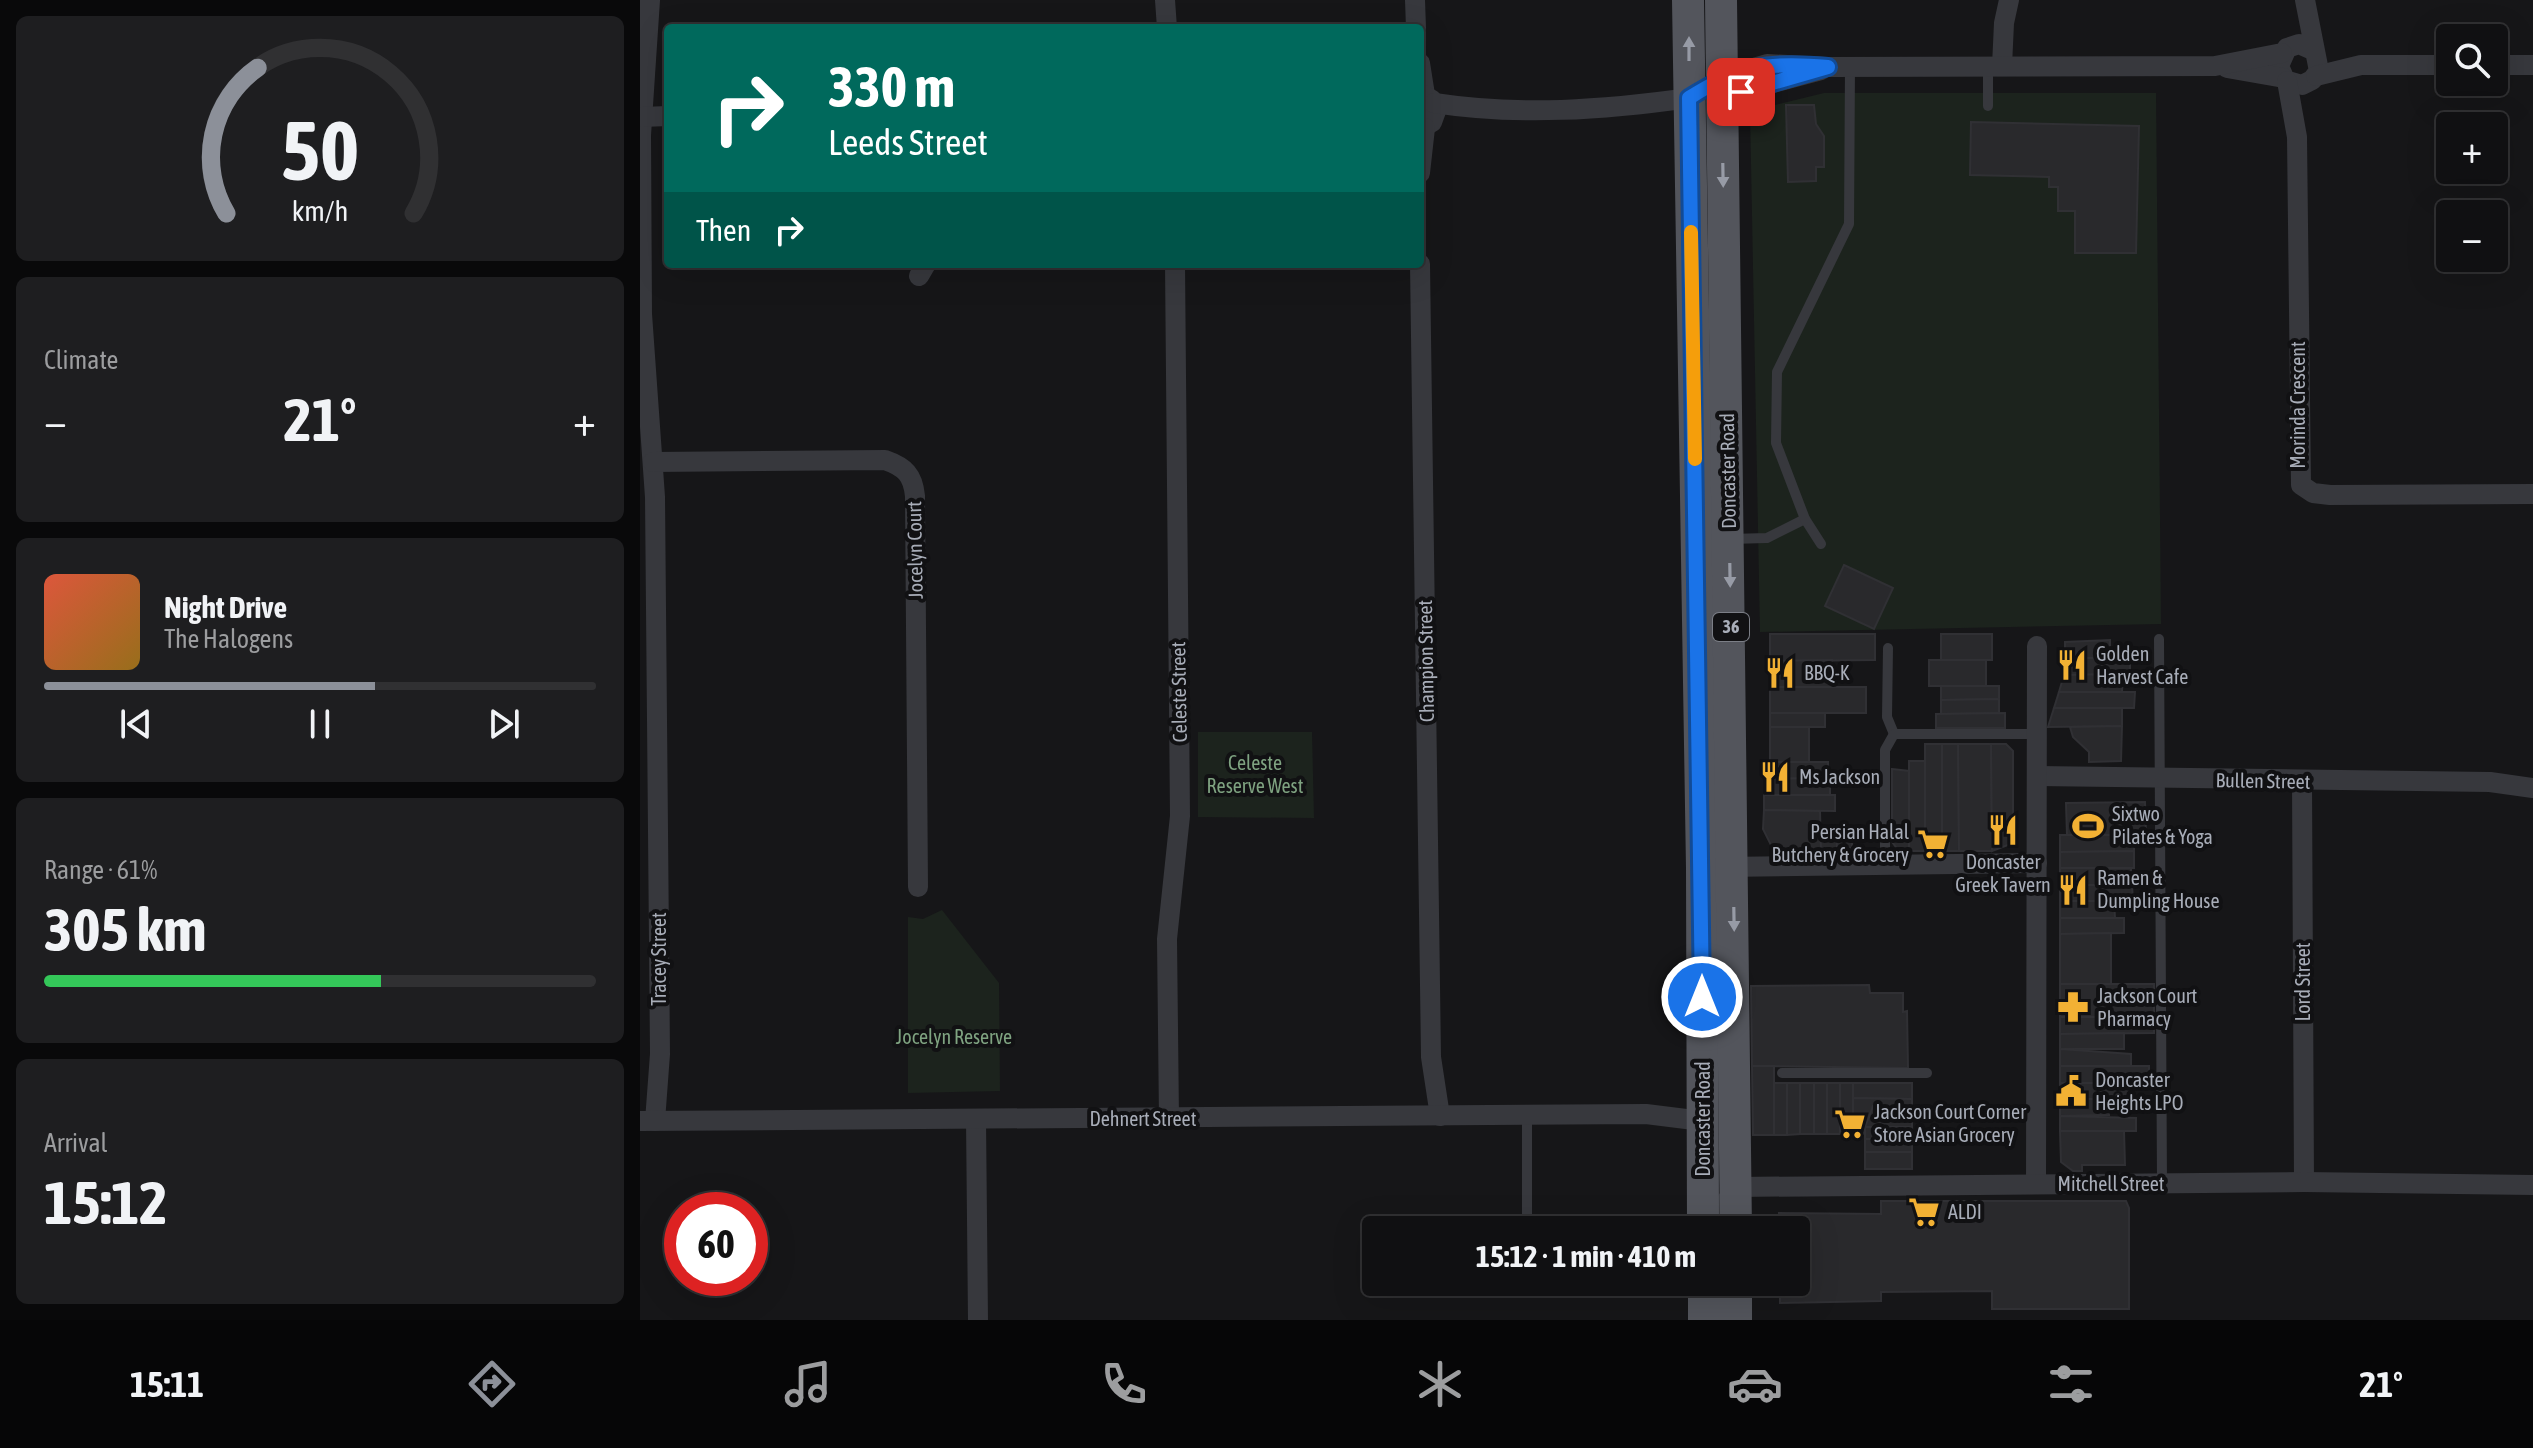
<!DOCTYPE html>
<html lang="en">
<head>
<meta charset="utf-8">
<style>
  :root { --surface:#101012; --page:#1e1e20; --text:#f1f3f6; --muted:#9c9d9f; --line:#303032; --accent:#8c9099 }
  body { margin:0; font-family:"Asap Condensed",sans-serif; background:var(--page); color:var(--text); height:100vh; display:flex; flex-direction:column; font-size:30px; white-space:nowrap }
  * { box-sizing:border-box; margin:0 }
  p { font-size:26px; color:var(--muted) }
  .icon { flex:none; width:44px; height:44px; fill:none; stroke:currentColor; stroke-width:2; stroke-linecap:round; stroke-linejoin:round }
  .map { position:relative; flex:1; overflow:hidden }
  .panel { display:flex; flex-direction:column; gap:16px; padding:16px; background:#09090a; width:640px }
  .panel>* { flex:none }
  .guide { position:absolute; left:24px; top:24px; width:760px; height:244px; border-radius:8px; box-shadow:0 8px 32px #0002,0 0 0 2px var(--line); background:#00695c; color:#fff; overflow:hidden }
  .controls { position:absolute; left:1796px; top:24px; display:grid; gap:16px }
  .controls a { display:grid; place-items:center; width:72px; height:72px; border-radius:8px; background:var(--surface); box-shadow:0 8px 32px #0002,0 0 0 2px var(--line); font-size:40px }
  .speed { position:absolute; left:24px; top:1192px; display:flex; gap:16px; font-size:40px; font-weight:700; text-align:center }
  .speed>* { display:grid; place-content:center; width:104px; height:104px; border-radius:50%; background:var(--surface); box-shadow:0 8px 32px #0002,0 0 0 2px var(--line); line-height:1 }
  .speed .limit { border:12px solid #d22; background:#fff; color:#111 }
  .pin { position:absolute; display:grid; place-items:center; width:68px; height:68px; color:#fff; margin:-34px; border-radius:16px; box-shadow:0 4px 12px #0006 }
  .me { position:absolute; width:88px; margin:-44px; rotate:0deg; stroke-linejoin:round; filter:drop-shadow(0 0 6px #0008) }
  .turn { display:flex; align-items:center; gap:28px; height:168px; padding:0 32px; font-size:36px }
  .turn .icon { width:104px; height:104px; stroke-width:2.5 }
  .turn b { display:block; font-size:56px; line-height:68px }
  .then { display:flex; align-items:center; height:76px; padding:0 32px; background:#0003; gap:16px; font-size:30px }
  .big { font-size:60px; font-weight:700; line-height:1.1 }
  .panel .card { flex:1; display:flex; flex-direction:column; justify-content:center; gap:12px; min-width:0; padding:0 28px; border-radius:12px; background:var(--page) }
  .panel .dial { align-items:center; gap:0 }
  .dial svg { height:208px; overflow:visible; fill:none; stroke:var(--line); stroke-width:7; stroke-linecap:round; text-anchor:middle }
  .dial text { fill:var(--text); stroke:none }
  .song { display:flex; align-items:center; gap:24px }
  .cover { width:96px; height:96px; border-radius:12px; background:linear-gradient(135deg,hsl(10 70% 55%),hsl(40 70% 35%)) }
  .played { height:8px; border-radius:4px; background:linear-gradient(90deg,var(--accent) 60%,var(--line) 60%) }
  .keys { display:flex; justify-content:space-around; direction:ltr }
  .heat { display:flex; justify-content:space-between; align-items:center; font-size:44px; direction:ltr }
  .charge { height:12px; border-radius:6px; background:linear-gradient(90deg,#34c759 61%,var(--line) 0) }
  .trip { position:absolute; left:722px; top:1216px; width:448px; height:80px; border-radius:8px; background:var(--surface); box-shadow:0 8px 32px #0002,0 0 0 2px var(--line); font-weight:700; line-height:80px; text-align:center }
  .tabs { display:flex; height:128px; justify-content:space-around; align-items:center; background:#060607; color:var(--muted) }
  .tabs .icon { width:56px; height:56px }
  .tabs .selected { color:var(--accent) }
  .tabs b { font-size:36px; color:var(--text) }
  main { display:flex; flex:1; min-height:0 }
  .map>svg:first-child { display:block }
  .green { fill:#1c231d }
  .building { fill:#29292c; stroke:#303034; stroke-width:2 }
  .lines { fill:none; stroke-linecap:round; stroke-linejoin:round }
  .lane { stroke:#37383d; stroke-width:10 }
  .street { stroke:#37383d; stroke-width:20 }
  .primary { stroke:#53555c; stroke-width:32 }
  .oneway { fill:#979ba6 }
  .route-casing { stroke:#114b97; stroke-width:20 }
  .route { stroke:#1a73e8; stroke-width:14 }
  .slow { stroke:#f59e0b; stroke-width:14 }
  .labels { text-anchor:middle; stroke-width:8; stroke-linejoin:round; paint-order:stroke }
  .shield { fill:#111113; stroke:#7b7e86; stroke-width:2 }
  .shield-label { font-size:18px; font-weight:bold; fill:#a8adb8 }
  .street-label { font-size:20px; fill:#a8adb8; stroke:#111113 }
  .poi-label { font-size:20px; fill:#a8adb8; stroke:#111113; text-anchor:start }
  .park-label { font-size:20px; fill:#7fa381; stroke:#111113 }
</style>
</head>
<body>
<main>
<section class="panel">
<div class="card dial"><svg viewBox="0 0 100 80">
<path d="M14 69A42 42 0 1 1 86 69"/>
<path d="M14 69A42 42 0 0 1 26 13" stroke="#8c9099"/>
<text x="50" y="56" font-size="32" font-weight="700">50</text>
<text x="50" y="72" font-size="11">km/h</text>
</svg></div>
<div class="card"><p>Climate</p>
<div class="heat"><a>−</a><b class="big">21°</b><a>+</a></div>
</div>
<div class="card">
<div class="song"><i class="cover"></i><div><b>Night Drive</b><p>The Halogens</p></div></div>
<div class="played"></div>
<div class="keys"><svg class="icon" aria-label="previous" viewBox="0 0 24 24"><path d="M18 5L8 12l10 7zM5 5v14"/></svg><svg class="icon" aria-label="pause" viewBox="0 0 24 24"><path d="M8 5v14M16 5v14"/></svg><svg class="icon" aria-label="next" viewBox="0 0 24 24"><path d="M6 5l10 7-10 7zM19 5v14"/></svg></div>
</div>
<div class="card"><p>Range · 61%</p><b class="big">305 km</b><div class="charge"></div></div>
<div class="card"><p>Arrival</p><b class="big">15:12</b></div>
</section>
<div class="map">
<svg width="1893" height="1320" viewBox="0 0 1893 1320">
  <rect width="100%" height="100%" fill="#161618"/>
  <g class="green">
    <path d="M1184 93H1516L1521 624 1120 632 1110 111Z"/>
    <path d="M558 732H672L674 818 558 817Z"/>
    <path d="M302 910 359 983 360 1091 268 1093V917L283 919Z"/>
  </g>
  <g class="building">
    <path d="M1146 105H1174L1176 124 1184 136V167H1176V181L1148 182Z"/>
    <path d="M1331 122 1499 126 1496 253H1435V211H1418V187H1409V177L1330 175Z"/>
    <path d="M1204 565 1253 588 1234 629 1185 606Z"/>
    <path d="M1130 634H1235V660L1130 661Z"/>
    <rect x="1301" y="634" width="51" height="26"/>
    <path d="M1470 640V658H1425V642Z"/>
    <path d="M1425 658H1490V674L1426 675Z"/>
    <path d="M1192 660V687H1130V661Z"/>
    <rect x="1289" y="660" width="57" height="26"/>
    <path d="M1483 674 1482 692H1419L1424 675Z"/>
    <path d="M1301 686H1359V699L1301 700Z"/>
    <rect x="1130" y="687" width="96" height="26"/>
    <path d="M1419 692H1495L1494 708H1414Z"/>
    <path d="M1359 699V713L1301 714V700Z"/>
    <path d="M1414 708H1482V726L1408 727Z"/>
    <rect x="1130" y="713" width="55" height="14"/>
    <path d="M1365 713V728H1296V714Z"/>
    <path d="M1482 726 1481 761 1449 762V752L1433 737 1430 727Z"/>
    <rect x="1130" y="727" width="39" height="35"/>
    <rect x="1285" y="744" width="17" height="107"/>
    <path d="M1302 744H1318L1319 851H1302Z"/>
    <path d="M1318 744H1351L1352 851H1319Z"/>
    <path d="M1351 744H1366L1373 751V843L1352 851Z"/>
    <rect x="1269" y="761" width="16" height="90"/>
    <path d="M1130 762H1188V778L1130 779Z"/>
    <path d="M1252 769 1269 771V851H1259L1252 842Z"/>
    <path d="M1176 778 1190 781V795H1130V779Z"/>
    <path d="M1124 795H1195V811L1124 810Z"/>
    <path d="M1505 802 1506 835H1427L1426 803Z"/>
    <path d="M1124 810 1180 811 1181 851H1134L1123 829Z"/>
    <path d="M1180 826H1196L1197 848H1181Z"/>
    <path d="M1196 826H1212V848H1197Z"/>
    <path d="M1420 835H1494V851L1420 852Z"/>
    <path d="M1494 851V868H1420V852Z"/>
    <rect x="1420" y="868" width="71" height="17"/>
    <path d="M1420 885H1492L1493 901H1420Z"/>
    <path d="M1420 901H1474L1475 918H1420Z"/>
    <path d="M1420 918H1484V933L1420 934Z"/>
    <path d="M1471 933V984H1420V934Z"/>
    <rect x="1420" y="984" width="94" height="33"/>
    <path d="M1229 985 1230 993H1263V1012L1267 1011 1268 1068 1112 1066 1111 986Z"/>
    <path d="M1420 1017H1514V1033L1420 1034Z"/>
    <path d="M1484 1033V1049H1420V1034Z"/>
    <path d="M1420 1049 1491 1054V1066H1420Z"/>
    <path d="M1112 1066H1134V1135H1113Z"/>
    <rect x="1420" y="1066" width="89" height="17"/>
    <rect x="1134" y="1083" width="13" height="52"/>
    <path d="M1147 1083H1160V1134L1147 1135Z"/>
    <rect x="1160" y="1083" width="14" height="51"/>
    <rect x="1174" y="1083" width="13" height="51"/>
    <rect x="1187" y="1083" width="13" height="51"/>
    <rect x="1200" y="1083" width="13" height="51"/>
    <path d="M1213 1083H1272V1099L1213 1098Z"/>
    <rect x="1420" y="1083" width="69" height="16"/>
    <path d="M1213 1098 1272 1099V1106H1233L1225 1134H1213Z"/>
    <path d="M1420 1099H1468L1469 1115 1420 1116Z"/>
    <path d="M1233 1106H1272V1117H1229Z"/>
    <path d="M1420 1116 1496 1118V1131H1420Z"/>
    <path d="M1229 1117H1272V1127H1225Z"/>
    <rect x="1225" y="1127" width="47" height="12"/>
    <path d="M1420 1131H1484L1485 1165H1442V1171H1433L1421 1162Z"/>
    <rect x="1225" y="1139" width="47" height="13"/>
    <rect x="1225" y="1152" width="47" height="17"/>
    <path d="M1241 1201H1486L1489 1208V1309H1352V1291L1241 1292V1301L1140 1303V1282H1156V1230H1139V1213L1241 1214Z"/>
  </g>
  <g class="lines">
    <g class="lane">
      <path d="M1348 106V66"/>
      <path d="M1090 539 1127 538 1165 519"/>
      <path d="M1181 544 1165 519 1136 443 1137 372 1209 224 1210 66"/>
      <path d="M1519 639 1522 1183"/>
      <path d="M1248 648 1247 717 1254 734"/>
      <path d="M1245 865V750L1254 734H1397"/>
      <path d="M1142 1073H1287"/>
      <path d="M887 1115V1230"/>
    </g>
    <g class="street">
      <path d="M10 0 1 135 2 314 15 497 20 1054 15 1121"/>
      <path d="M525 0 527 28"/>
      <path d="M775 0 776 28"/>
      <path d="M1665 0 1679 71 1672 80 1662 85 1645 80 1639 66 1647 48 1659 44 1675 51"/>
      <path d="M780 63 785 95"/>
      <path d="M1854 65H1893"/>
      <path d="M1362 66 1364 23 1369 0"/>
      <path d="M1587 68 1644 78"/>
      <path d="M1676 76 1721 65H1810"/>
      <path d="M1082 77 1127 64 1188 67 1575 66 1642 53"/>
      <path d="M1647 81 1657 137 1661 485 1673 493 1690 495 1893 494"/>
      <path d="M780 93 792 100 796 111 792 122 780 129"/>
      <path d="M1082 97 1181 70"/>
      <path d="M794 103C879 116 964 110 1049 98"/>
      <path d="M2 117 28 116"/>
      <path d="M780 173 785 128"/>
      <path d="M780 264 791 1057 800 1116"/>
      <path d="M279 276 286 264"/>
      <path d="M13 462 245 460C265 467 273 475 275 496L278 887"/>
      <path d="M1397 776 1850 782 1893 788"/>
      <path d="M1662 782 1664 1182"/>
      <path d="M1082 867 1397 863"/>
      <path d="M336 1119 338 1320"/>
      <path d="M529 1119 527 939 540 816 535 264"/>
      <path d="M0 1121 1006 1114 1062 1121"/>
      <path d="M1396 1184 1397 646"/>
      <path d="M1078 1230 1084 1205 1096 1187 1664 1182 1893 1185"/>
    </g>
    <g class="primary">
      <path d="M1048 0 1062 868 1063 1230"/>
      <path d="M1081 0 1096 1230"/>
      <path d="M1064 1282V1320"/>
      <path d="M1096 1320V1282"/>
    </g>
  </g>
  <defs><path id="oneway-solid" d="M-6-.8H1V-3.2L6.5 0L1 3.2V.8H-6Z" transform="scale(2)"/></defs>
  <g class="oneway">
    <use href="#oneway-solid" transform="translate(1049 49) rotate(-90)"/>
    <use href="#oneway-solid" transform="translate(1083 175) rotate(89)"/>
    <use href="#oneway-solid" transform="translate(1090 575) rotate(89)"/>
    <use href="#oneway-solid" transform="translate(1094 919) rotate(89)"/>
  </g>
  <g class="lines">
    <defs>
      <path id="route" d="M1062 997 1049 98C1100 65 1129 62 1188 67L1101 92"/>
    </defs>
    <use href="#route" class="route-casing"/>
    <use href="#route" class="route"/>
    <path class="slow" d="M1051 232 1055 459"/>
  </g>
  <defs>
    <symbol id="restaurant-bare" viewBox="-9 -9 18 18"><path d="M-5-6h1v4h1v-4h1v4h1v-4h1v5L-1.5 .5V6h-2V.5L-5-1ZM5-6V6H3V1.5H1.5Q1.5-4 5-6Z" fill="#f2b134" stroke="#111113" stroke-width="2.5" paint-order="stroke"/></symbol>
    <symbol id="stadium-bare" viewBox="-9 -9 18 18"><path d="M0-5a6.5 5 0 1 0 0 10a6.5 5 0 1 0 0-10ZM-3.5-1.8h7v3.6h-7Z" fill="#f2b134" stroke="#111113" stroke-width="2.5" paint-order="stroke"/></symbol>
    <symbol id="supermarket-bare" viewBox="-9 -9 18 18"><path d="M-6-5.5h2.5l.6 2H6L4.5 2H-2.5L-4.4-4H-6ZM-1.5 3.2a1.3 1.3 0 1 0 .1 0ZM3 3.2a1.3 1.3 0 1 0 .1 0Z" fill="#f2b134" stroke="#111113" stroke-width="2.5" paint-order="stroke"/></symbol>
    <symbol id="pharmacy-bare" viewBox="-9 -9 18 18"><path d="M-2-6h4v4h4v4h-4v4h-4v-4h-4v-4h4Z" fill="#f2b134" stroke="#111113" stroke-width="2.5" paint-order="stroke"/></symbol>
    <symbol id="civic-bare" viewBox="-9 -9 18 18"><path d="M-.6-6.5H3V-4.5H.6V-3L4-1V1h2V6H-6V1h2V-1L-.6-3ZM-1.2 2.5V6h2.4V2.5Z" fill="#f2b134" stroke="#111113" stroke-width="2.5" paint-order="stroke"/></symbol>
  </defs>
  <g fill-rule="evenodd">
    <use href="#restaurant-bare" x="1410" y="643" width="44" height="44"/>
    <use href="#restaurant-bare" x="1118" y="651" width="44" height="44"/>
    <use href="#restaurant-bare" x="1113" y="755" width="44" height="44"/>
    <use href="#stadium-bare" x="1426" y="804" width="44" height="44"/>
    <use href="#restaurant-bare" x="1341" y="808" width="44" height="44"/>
    <use href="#supermarket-bare" x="1271" y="822" width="44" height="44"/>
    <use href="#restaurant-bare" x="1411" y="868" width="44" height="44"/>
    <use href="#pharmacy-bare" x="1411" y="985" width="44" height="44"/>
    <use href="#civic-bare" x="1409" y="1069" width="44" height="44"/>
    <use href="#supermarket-bare" x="1188" y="1102" width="44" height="44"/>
    <use href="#supermarket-bare" x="1262" y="1190" width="44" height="44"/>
  </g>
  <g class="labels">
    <rect class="shield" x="1073" y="613" width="36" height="28" rx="6"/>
    <g class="shield-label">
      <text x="1091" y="633">36</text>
    </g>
    <g class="street-label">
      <text transform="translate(1658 405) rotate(-90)" y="7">Morinda Crescent</text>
      <text transform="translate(1088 471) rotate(-91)" y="7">Doncaster Road</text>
      <text transform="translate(275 550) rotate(-91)" y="7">Jocelyn Court</text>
      <text transform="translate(786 661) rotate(-91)" y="7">Champion Street</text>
      <text transform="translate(539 692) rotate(-91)" y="7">Celeste Street</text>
      <text transform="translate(1623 781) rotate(1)" y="7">Bullen Street</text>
      <text transform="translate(19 959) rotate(-90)" y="7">Tracey Street</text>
      <text transform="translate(1663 982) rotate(-90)" y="7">Lord Street</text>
      <text x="503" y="1126">Dehnert Street</text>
      <text transform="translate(1063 1119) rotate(-90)" y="7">Doncaster Road</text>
      <text x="1471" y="1191">Mitchell Street</text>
    </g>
    <g class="poi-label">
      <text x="1456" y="661">Golden<tspan x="1456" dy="23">Harvest Cafe</tspan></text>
      <text x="1164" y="680">BBQ-K</text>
      <text x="1159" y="784">Ms Jackson</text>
      <text x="1472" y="821">Sixtwo<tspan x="1472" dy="23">Pilates &amp; Yoga</tspan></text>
      <text x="1269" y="839" text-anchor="end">Persian Halal<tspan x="1269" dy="23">Butchery &amp; Grocery</tspan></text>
      <text x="1363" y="869" text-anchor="middle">Doncaster<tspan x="1363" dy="23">Greek Tavern</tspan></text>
      <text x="1457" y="885">Ramen &amp;<tspan x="1457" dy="23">Dumpling House</tspan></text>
      <text x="1457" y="1003">Jackson Court<tspan x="1457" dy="23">Pharmacy</tspan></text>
      <text x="1455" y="1087">Doncaster<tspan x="1455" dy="23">Heights LPO</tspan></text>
      <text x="1234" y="1119">Jackson Court Corner<tspan x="1234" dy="23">Store Asian Grocery</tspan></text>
      <text x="1308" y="1219">ALDI</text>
    </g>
    <g class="park-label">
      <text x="615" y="770">Celeste<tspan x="615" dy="23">Reserve West</tspan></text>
      <text x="314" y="1044">Jocelyn Reserve</text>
    </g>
  </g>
</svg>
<div class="controls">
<a><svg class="icon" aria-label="search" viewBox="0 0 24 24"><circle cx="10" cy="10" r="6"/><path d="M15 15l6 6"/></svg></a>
<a>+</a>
<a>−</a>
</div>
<div class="speed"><div class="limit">60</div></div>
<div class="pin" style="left:1101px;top:92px;background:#d93025"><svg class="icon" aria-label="arrive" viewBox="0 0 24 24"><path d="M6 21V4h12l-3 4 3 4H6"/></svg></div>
<svg class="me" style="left:1062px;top:997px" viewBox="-20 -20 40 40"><circle r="17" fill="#1a73e8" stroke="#fff" stroke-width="3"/><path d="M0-11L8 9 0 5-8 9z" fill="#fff"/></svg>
<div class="trip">15:12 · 1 min · 410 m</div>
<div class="guide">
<div class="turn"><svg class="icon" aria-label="right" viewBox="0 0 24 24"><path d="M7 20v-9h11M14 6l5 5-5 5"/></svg><div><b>330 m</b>Leeds Street</div></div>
<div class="then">Then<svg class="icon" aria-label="right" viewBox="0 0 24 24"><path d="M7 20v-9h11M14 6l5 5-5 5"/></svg></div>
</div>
</div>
</main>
<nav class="tabs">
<b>15:11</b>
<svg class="icon selected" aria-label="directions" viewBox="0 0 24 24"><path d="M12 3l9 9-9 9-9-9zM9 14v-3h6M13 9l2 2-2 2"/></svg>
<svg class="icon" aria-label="music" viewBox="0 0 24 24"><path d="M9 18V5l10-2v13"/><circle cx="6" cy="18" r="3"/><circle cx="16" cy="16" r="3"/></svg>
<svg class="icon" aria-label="phone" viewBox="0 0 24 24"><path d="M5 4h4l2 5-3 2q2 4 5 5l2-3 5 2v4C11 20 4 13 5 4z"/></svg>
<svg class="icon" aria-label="climate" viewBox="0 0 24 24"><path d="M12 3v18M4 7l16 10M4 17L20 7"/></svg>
<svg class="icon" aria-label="car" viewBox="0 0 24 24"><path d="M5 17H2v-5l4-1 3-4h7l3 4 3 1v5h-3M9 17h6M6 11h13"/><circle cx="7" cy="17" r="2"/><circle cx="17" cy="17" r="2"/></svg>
<svg class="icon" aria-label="filters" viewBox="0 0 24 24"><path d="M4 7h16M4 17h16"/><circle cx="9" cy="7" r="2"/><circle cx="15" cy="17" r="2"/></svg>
<b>21°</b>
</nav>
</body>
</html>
